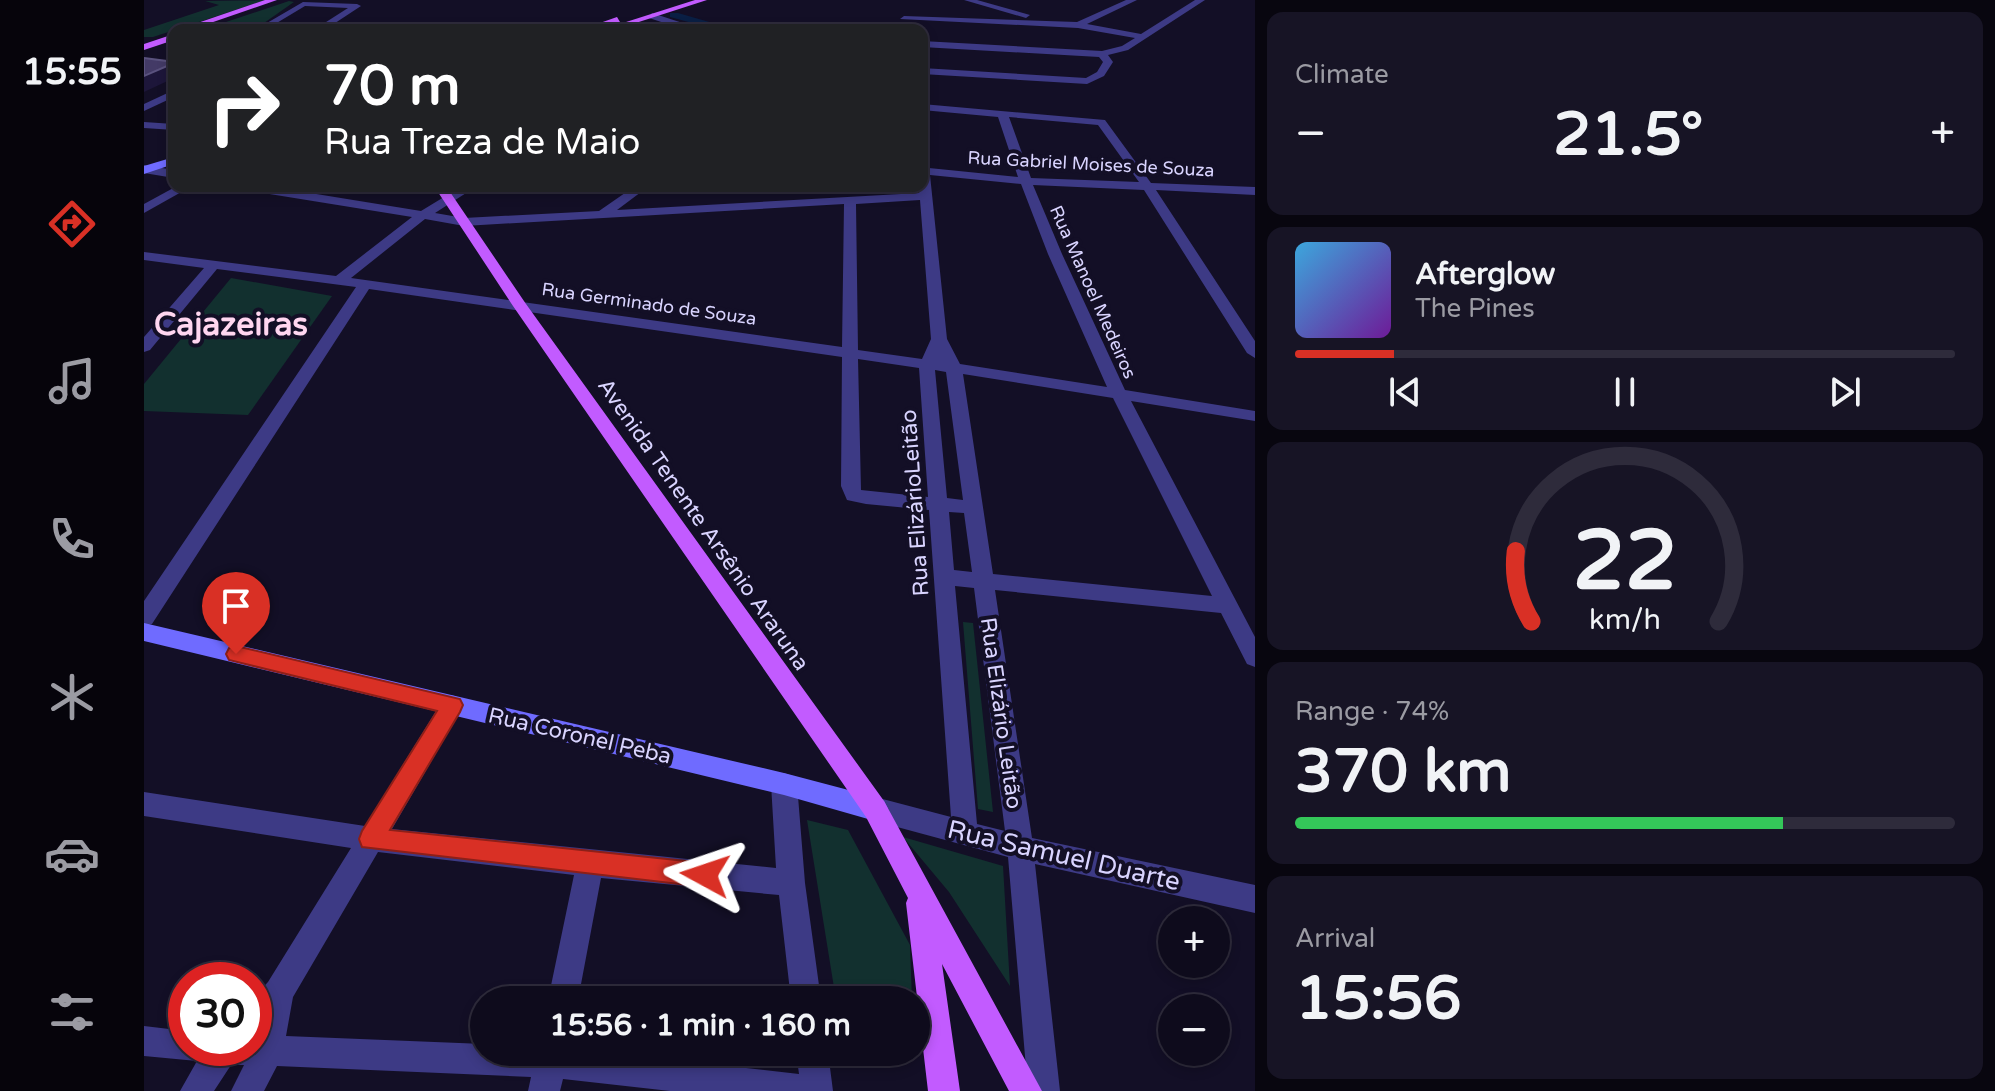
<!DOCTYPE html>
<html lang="en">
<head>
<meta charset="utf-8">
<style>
  :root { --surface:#0e0b1c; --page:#171425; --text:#f1f3f6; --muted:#9b9ba3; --line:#2e2b3b; --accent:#d93025 }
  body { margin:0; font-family:"Varela Round",sans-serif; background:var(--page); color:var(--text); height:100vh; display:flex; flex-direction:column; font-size:30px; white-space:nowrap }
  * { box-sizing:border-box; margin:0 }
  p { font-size:26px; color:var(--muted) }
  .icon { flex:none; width:44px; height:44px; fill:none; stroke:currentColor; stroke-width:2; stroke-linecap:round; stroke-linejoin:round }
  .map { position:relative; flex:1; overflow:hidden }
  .panel { display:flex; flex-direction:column; gap:12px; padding:12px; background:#08060f; width:740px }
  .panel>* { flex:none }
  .hud { position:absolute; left:24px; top:24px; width:760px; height:168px; border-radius:16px; box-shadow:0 4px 12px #0003,0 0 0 2px var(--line); background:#202124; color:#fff; overflow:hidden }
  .fabs { position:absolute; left:1014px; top:906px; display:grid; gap:16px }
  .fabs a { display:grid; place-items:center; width:72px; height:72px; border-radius:50%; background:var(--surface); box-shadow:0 4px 12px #0003,0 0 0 2px var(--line); font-size:40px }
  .speed { position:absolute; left:24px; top:962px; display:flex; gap:16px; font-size:40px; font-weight:700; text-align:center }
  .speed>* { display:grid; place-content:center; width:104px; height:104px; border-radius:50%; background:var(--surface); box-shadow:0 4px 12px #0003,0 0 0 2px var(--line); line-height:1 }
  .speed .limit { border:12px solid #d22; background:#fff; color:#111 }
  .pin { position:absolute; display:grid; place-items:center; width:68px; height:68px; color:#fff; margin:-82px -34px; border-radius:50% 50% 50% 0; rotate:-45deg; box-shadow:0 0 8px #0007 }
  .pin .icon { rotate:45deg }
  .me { position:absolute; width:88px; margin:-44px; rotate:275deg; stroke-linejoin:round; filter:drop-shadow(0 0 6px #0008) }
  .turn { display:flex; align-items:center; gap:28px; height:168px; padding:0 24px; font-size:36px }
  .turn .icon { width:104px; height:104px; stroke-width:2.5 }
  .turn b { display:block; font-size:56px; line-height:68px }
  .big { font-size:60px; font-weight:700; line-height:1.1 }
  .panel .tile { flex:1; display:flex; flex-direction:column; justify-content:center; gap:12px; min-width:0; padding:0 28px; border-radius:16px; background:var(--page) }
  .panel .dial { align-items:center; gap:0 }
  .dial svg { height:208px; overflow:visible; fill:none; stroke:var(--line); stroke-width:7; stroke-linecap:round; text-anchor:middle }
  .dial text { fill:var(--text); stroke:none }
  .song { display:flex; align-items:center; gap:24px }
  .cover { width:96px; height:96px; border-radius:12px; background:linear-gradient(135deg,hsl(200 70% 55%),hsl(280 70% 35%)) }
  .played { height:8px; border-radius:4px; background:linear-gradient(90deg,var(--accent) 15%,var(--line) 15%) }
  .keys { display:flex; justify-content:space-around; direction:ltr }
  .heat { display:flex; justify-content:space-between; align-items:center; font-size:44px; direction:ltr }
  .charge { height:12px; border-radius:6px; background:linear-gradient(90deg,#34c759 74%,var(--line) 0) }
  .trip { position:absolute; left:326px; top:986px; width:460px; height:80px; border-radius:40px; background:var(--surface); box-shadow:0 4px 12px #0003,0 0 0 2px var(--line); font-weight:700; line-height:80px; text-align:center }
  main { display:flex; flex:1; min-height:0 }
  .dock { display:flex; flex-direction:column; width:144px; justify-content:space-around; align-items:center; background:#06040b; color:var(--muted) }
  .dock .icon { width:56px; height:56px }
  .dock .current { color:var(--accent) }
  .dock b { font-size:36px; color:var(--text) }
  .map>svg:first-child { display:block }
  .green { fill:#12302f }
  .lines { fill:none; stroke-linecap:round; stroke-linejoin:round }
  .canal { fill:#0a1f44; fill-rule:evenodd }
  .street { fill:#3d3a85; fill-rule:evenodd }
  .secondary { fill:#6f6bff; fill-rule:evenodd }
  .primary { fill:#c25bff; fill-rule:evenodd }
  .shaded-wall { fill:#1d163a }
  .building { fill:#433a66; stroke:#5a527e; stroke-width:2 }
  .route { fill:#d93025; stroke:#8d1f18; stroke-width:2 }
  .labels { text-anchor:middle; stroke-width:8; stroke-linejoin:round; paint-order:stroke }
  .far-street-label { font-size:18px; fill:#d9d4ff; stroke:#130f26 }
  .street-label { font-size:22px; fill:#d9d4ff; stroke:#130f26 }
  .near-street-label { font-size:26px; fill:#d9d4ff; stroke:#130f26 }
  .far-town-label { font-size:32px; font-weight:bold; fill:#ffd6f0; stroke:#130f26 }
</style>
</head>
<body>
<main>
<nav class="dock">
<b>15:55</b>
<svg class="icon current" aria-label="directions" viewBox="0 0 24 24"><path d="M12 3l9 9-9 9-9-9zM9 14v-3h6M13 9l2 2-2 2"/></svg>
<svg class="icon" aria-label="music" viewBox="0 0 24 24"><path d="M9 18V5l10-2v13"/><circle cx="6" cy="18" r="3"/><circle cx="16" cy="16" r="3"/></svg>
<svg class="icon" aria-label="phone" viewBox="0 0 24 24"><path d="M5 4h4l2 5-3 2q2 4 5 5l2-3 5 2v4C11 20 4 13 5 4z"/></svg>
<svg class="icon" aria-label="climate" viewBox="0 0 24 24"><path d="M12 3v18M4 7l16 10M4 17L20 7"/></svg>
<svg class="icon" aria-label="car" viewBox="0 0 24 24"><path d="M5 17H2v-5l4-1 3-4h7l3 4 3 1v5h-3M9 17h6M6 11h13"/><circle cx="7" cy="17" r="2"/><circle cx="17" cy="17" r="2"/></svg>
<svg class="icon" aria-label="filters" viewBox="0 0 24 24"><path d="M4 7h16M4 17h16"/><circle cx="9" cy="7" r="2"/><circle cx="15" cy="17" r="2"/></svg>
</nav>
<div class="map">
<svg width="1111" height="1091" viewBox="0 0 1111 1091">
  <rect width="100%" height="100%" fill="#130f26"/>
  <g class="green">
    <path d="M122 0 9 37H0V30L75 5 61 1Z"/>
    <path d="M145 1 150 2 110 30H58Z"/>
    <path d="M87 278 188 296 104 415 0 411V384Z"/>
    <path d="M819 622 829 623 849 812 834 809Z"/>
    <path d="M663 820 704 830 766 945 768 1000H692Z"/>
    <path d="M759 837 859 866 866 986 805 892Z"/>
  </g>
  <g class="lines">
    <path class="canal" d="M526 13H534L593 30H574L526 17Z"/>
    <g class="street">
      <path d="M820 0H833L886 15 882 18Z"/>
      <path d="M982 0H993L943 24 997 34 1051 0H1061L984 50 964 55 969 62 960 76 943 84 778 74V68L942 78 953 72 959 62 955 57 778 47V41L958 51 978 46 991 38 934 28 756 19 760 16 933 22Z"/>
      <path d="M159 2 213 4 217 6 182 29 179 24 204 8 161 6 121 30H111Z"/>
      <path d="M508 13 554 28 555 30H542L505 18Z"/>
      <path d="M30 90V97L0 111V104Z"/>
      <path d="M778 104 961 120 1007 183 1111 187V195L1012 190 1111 341V358L1103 353 1000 190 889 185 918 254 981 390 1111 411V421L987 401 1111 637V667L1103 664 1077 613 851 590 888 838 1111 885V913L891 864 916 1091H884L864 857 731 821 722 817 718 809 722 801 731 797 807 817 785 510 722 504 703 500 697 486 698 357 225 289 8 624 0 626V601L212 287 73 269 6 350 0 352V337L60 268 0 260V252L192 276 268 217 101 190 95 186H123L277 211 318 186H333L291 213 320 218 455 211 491 186H505L473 210 775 193 778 154 784 157 785 168 874 177 854 117 778 110ZM865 117 954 125 995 182 887 178ZM786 175 877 184 904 254 963 387 816 364 803 339ZM776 200 787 339 778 359 714 350 712 204ZM700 204 698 347 207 278 281 219 320 226ZM714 359 775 368 784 497 717 490ZM791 370 802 372 819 500 803 498ZM819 374 969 398 1068 596 849 574ZM805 512 820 513 828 572 810 570ZM811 586 830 588 861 831 833 824Z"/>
      <path d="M0 122 30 124V130L0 128Z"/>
      <path d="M0 165 30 170V178L0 173Z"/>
      <path d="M33 186H48L0 213V204Z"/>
      <path d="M308 695 316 698 320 705 248 829 632 868 627 784 631 776 640 773 649 776 653 784 661 883 677 1000H647L635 895 457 878 434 1000H404L430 875 234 852 149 997 142 1036 340 1044V1052H459L655 1074 652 1052H684L689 1091H526L419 1079 416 1091H384L387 1077 133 1066 120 1091H87L100 1065H87L70 1091H36L53 1061 0 1056V1026L42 1031V1048H110V997L124 982 207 848 0 816V792L221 826 300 698Z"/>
    </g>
    <g class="secondary">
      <path d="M30 157V164L0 174V166Z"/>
      <path d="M0 623 640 773 731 797 740 801 744 809 740 817 731 821 640 795 0 641Z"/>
    </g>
    <g class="primary">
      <path d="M121 0H133L46 30H33Z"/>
      <path d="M551 0H563L470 30H457Z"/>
      <path d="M473 17 476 22 449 30H436Z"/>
      <path d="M30 34V40L0 50V44Z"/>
      <path d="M290 186H302L382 304 740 801 898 1091H865L798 964 816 1091H784L762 903 764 898 722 817 369 306Z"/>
    </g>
  </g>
  <path class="shaded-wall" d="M30 63V78L0 92V76Z"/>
  <path class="building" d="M0 58 30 62V63L0 76Z"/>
  <path class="route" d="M92 646 316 699 319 705 316 712 246 830 561 863 570 866 573 875 570 884 561 887 218 847 215 839 218 831 293 711 85 660 82 654 85 648Z"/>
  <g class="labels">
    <g class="far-street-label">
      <text transform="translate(947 164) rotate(3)" y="6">Rua Gabriel Moises de Souza</text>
      <text transform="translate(949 292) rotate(66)" y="6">Rua Manoel Medeiros</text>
      <text transform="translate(505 304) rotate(8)" y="6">Rua Germinado de Souza</text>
    </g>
    <g class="street-label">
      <text transform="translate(770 503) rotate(-94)" y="8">Rua ElizárioLeitão</text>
      <text transform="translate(560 524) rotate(55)" y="8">Avenida Tenente Arsênio Araruna</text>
      <text transform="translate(858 713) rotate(82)" y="8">Rua Elizário Leitão</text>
      <text transform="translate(436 735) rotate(13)" y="8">Rua Coronel Peba</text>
    </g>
    <g class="near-street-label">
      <text transform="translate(920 855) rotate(13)" y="9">Rua Samuel Duarte</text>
    </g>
    <g class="far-town-label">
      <text x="87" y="335">Cajazeiras</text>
    </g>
  </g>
</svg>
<div class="fabs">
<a>+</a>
<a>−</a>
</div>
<div class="speed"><div class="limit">30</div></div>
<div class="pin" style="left:92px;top:654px;background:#d93025"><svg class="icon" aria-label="arrive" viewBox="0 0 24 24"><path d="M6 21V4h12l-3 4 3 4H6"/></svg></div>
<svg class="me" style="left:561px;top:875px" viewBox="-20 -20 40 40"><path d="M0-17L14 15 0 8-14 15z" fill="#d93025" stroke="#fff" stroke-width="4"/></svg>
<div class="trip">15:56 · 1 min · 160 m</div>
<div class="hud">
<div class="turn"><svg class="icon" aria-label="right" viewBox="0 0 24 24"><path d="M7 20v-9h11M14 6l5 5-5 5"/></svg><div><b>70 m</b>Rua Treza de Maio</div></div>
</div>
</div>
<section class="panel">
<div class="tile"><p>Climate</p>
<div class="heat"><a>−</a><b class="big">21.5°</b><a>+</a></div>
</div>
<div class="tile">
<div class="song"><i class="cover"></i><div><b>Afterglow</b><p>The Pines</p></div></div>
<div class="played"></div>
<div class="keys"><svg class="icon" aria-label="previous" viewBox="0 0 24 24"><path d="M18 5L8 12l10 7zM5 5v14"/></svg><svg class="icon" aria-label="pause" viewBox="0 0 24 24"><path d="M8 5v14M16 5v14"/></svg><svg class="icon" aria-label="next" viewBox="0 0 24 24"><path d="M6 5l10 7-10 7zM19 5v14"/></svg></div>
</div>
<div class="tile dial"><svg viewBox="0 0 100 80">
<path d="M14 69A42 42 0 1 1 86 69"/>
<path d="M14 69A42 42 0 0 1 8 42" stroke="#d93025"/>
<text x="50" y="56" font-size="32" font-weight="700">22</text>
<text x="50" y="72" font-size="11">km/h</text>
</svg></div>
<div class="tile"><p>Range · 74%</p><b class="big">370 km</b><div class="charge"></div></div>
<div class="tile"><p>Arrival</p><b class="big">15:56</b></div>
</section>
</main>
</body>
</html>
